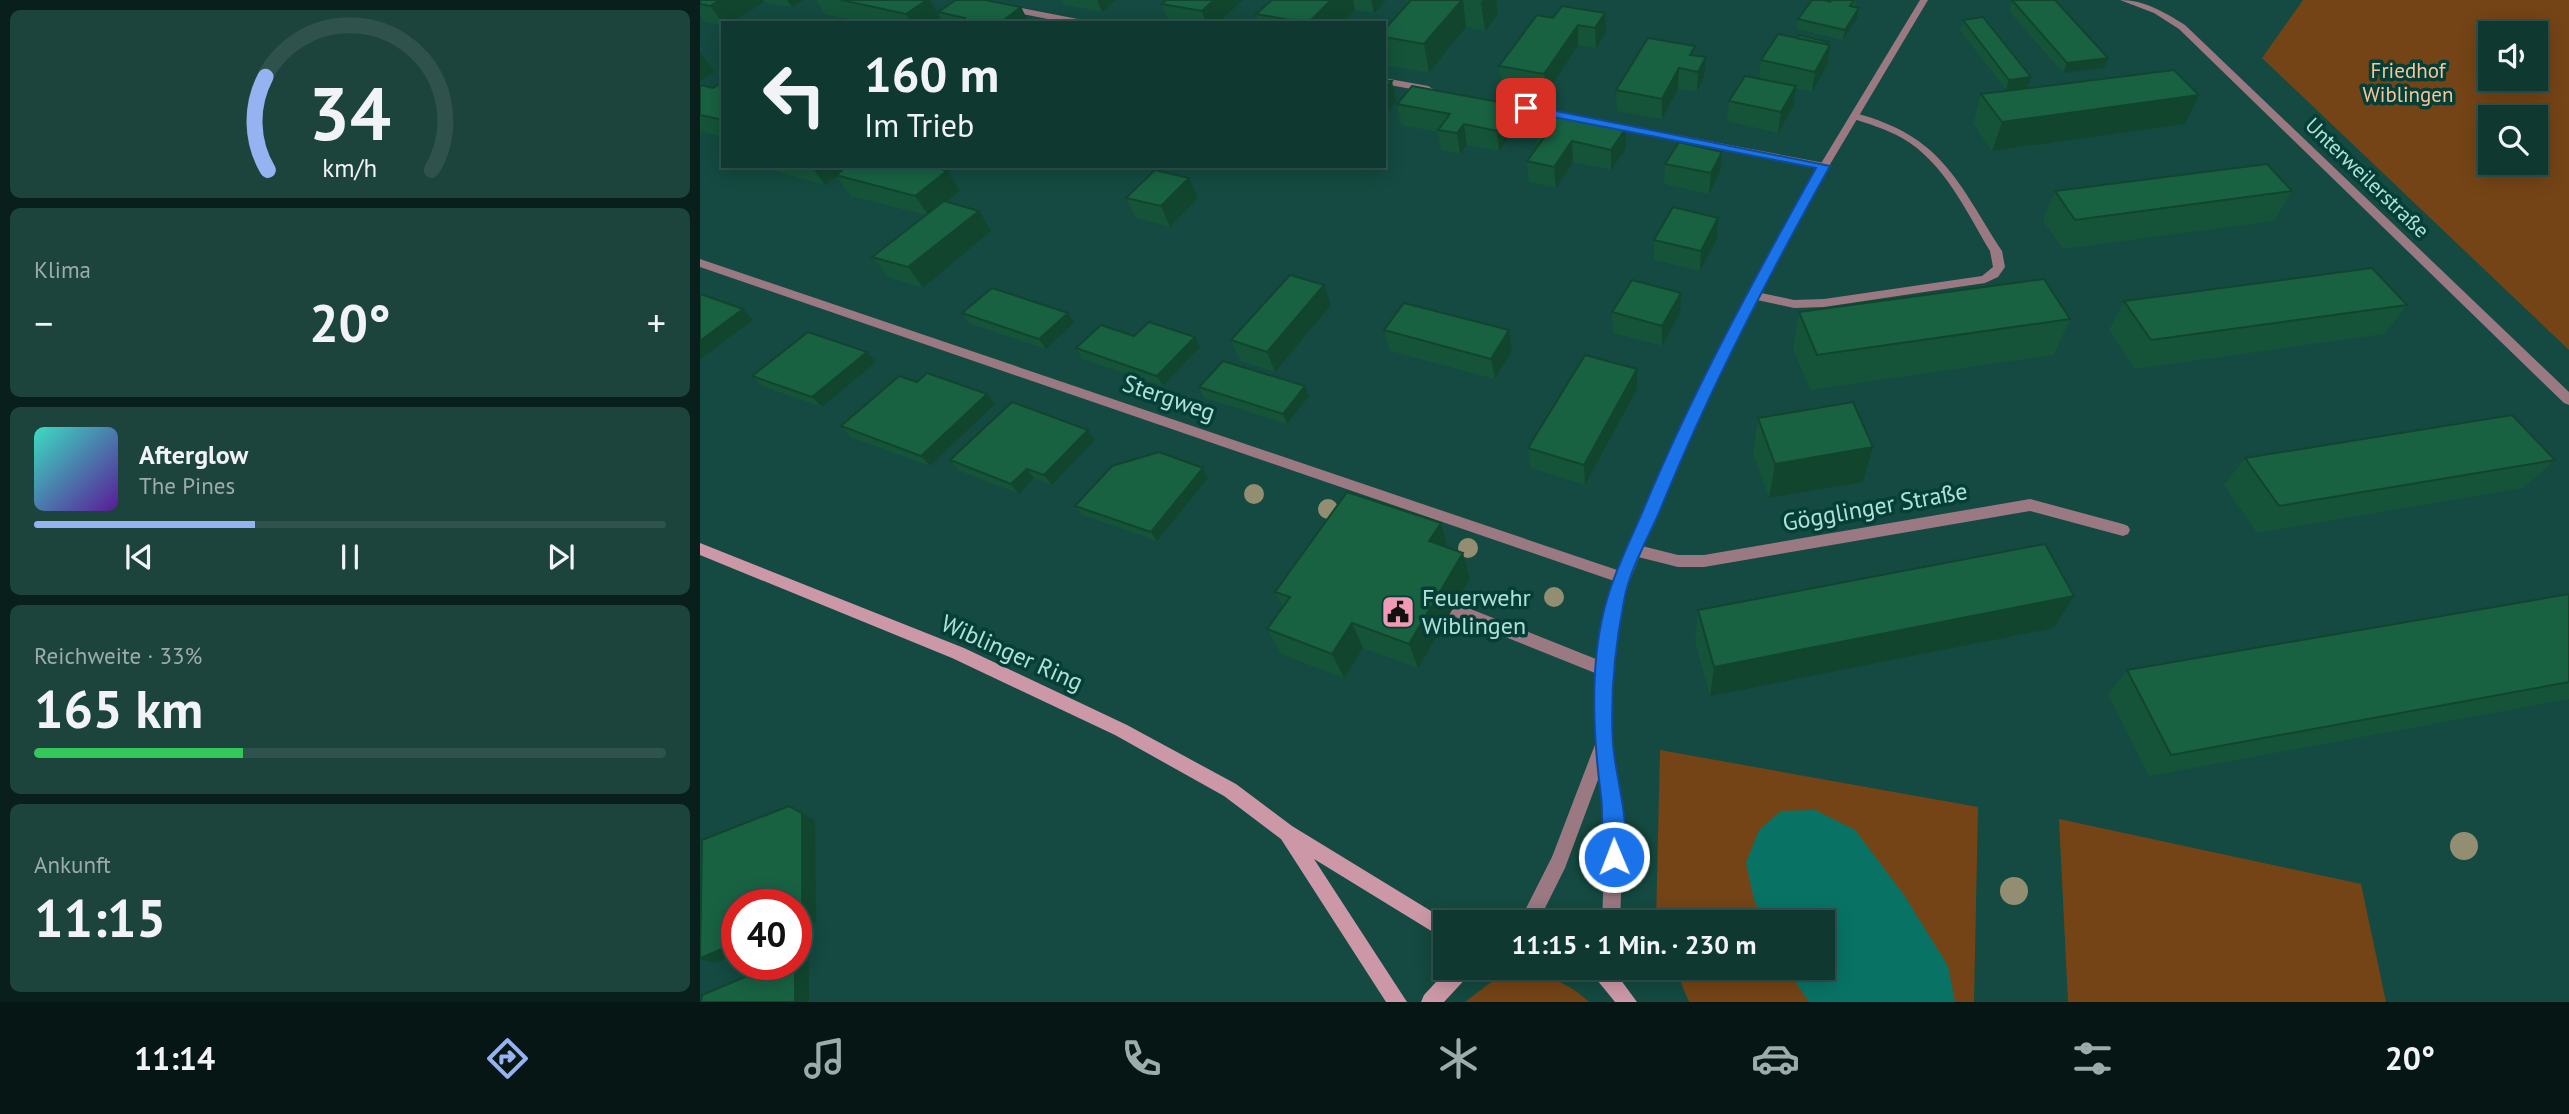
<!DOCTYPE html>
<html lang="de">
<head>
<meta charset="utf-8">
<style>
  :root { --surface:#0f3831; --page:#1d433d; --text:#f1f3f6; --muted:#9bacab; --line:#2f524d; --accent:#95b2f1 }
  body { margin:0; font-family:"PT Sans",sans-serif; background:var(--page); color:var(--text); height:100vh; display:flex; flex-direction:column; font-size:26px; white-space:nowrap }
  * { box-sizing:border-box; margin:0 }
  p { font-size:23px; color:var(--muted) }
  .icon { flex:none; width:38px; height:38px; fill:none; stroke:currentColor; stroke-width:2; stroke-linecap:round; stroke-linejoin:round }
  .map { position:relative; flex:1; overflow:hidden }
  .side { display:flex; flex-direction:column; gap:10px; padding:10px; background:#081f1b; width:700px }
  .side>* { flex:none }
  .guide { position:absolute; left:21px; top:21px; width:665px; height:147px; border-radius:0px; box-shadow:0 4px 18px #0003,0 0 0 2px var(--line); background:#0f3831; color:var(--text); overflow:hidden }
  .buttons { position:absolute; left:1778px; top:21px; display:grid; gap:14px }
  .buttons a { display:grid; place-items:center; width:70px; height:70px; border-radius:0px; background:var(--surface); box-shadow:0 4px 18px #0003,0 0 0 2px var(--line); font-size:35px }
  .speed { position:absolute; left:21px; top:889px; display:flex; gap:14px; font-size:35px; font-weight:700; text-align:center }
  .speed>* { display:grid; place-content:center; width:91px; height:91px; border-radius:50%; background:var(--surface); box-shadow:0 4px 18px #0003,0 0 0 2px var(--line); line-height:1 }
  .speed .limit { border:10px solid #d22; background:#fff; color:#111 }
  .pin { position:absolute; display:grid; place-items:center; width:60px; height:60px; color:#fff; margin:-30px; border-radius:14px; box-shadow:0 4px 10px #0006 }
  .me { position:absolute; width:77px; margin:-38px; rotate:359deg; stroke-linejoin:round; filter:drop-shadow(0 0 5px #0008) }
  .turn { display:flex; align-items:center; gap:24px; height:147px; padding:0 28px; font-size:32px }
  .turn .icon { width:91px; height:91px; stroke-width:2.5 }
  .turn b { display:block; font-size:49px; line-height:60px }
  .big { font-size:52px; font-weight:700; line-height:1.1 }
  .side .card { flex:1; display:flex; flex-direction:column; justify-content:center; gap:10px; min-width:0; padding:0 24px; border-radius:10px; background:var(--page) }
  .side .dial { align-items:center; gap:0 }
  .dial svg { height:182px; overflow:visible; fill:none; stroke:var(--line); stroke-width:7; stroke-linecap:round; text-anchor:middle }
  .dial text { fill:var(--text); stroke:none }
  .song { display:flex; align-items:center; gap:21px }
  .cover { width:84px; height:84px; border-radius:10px; background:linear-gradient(135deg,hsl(170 70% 55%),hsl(270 70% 35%)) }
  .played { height:7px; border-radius:4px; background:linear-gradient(90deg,var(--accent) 35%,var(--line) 35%) }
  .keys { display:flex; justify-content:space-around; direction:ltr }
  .heat { display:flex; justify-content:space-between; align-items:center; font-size:38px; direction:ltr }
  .charge { height:10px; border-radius:5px; background:linear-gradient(90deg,#34c759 33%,var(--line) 0) }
  .trip { position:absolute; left:733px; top:910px; width:402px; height:70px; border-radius:0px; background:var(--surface); box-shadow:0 4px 18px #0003,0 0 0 2px var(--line); font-weight:700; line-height:70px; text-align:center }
  .dock { display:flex; height:112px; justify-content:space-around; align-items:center; background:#061614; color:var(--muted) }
  .dock .icon { width:49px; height:49px }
  .dock .on { color:var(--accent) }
  .dock b { font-size:32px; color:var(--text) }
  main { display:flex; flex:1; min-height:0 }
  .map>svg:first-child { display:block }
  .green { fill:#744416; fill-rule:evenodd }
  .water { fill:#087365 }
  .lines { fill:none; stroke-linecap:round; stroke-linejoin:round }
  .service { fill:#9a7982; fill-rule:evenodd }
  .minor { fill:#9a7982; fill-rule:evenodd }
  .tertiary { fill:#9a7982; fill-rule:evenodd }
  .secondary { fill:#cc98a7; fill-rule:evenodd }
  .tree { fill:#938d71 }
  .wall { fill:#155439 }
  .shaded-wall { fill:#11452e }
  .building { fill:#186242; stroke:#11452e; stroke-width:2 }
  .route { fill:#1a73e8; stroke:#114b97; stroke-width:2 }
  .labels { text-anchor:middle; stroke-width:7; stroke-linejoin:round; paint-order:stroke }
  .far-park-label { font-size:21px; fill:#fbc499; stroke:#043f37 }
  .far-street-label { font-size:21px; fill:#b3e0d6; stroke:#043f37 }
  .street-label { font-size:24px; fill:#b3e0d6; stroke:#043f37 }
  .poi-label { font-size:24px; fill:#b3e0d6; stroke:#043f37; text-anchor:start }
</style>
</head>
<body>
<main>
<section class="side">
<div class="card dial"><svg viewBox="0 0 100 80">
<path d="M14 69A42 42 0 1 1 86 69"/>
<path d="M14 69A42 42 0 0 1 13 28" stroke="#95b2f1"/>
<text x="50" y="56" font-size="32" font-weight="700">34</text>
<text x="50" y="72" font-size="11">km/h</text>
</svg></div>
<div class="card"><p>Klima</p>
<div class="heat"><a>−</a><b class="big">20°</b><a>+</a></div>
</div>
<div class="card">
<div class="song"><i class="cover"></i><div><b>Afterglow</b><p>The Pines</p></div></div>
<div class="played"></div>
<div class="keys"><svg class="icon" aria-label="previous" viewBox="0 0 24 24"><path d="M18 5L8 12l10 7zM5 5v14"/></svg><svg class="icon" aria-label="pause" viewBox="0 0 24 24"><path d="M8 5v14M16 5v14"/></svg><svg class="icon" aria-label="next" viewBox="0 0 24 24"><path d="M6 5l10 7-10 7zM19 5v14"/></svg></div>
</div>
<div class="card"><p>Reichweite · 33%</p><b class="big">165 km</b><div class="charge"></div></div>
<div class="card"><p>Ankunft</p><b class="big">11:15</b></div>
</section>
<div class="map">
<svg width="1869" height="1002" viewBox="0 0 1869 1002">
  <rect width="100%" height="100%" fill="#144a41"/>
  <g class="green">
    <path d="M1603 0H1869V350L1562 58ZM1836 33V79H1790V33ZM1790 117H1836V163H1790Z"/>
    <path d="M960 750 1278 807 1274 1002H989L975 968H1124V922H956Z"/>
    <path d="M1359 819 1661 884 1686 1002H1368Z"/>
    <path d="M816 974C846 975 867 981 889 1002H765L790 983Z"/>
  </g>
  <path class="water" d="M1115 810 1155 830 1204 895 1248 966 1255 1002H1109L1086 968H1124V922H1064L1054 900 1046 863 1059 830 1081 811Z"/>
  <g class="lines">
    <path class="service" d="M753 602 911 665 913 670 911 675 905 677 748 614 745 609 748 604Z"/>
    <g class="minor">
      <path d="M1420 0C1445 0 1464 12 1485 25L1869 392V405L1864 403 1479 29 1454 13Z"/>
      <path d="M305 5 383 20 387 23H368L302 10V6Z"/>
      <path d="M684 78 728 86 733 89 728 92 684 84Z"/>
      <path d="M799 100 868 114 873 117 868 120 796 105V101Z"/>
      <path d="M1155 113C1242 136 1257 181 1302 251L1305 267 1298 277 1285 283 1124 307 1094 308 1048 298V292L1052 291 1094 300 1124 299 1282 276 1293 267 1290 251C1266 211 1244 162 1202 138 1186 129 1169 124 1151 118L1150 116Z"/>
      <path d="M909 122 1124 163 1129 166 1124 169 905 127V123Z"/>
      <path d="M0 259 923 572 928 574 930 578 928 582 923 584 0 267Z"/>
      <path d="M1330 499 1423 524 1428 526 1430 530 1428 534 1423 536 1330 511 1004 567H978L934 556 929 554 927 550 929 546 934 544 978 555H1004Z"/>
    </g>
    <path class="tertiary" d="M1220 0H1228L1104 208 1058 295 975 470 923 597 913 670 912 743 923 841 920 922H902L905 841 899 777 865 868 838 922H819L852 857 896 742 897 670 909 597 961 470 1046 295 1094 208Z"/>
    <g class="secondary">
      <path d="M0 543 264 648 427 725 536 784 592 826 749 922H746V940L614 859 707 1002H686L581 839 524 796 415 735 252 658 0 555Z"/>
      <path d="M749 968H771L769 975 744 1002H721L724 995Z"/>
      <path d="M891 968H912L937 1002H915L893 975Z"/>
    </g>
  </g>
  <g class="tree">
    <circle cx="554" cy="494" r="10"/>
    <circle cx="628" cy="509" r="10"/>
    <circle cx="768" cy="548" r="10"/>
    <circle cx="854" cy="597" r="10"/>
    <circle cx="1764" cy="846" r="14"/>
    <circle cx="1314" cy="891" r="14"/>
  </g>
  <g class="wall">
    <path d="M0 0H104L92 7 64 2 30 23H23V25L5 22 0 15Z"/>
    <path d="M116 0H230L240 18 234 23H167L125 14Z"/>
    <path d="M362 0H416L402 12 364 5Z"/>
    <path d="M466 0H543L518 23H469L462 4Z"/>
    <path d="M572 0H686L674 13 655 10 643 23H559L556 14Z"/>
    <path d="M706 0H796L798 14 785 31 766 27 729 73 684 65V30L707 5Z"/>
    <path d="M1156 0 1155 7 1159 8 1157 18 1143 40 1097 29 1098 19Z"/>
    <path d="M1312 0 1408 58 1404 68 1363 73 1309 11Z"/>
    <path d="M862 6 906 33 896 48 878 45 846 95 801 87 799 66 853 18Z"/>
    <path d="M321 7 329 23H243L238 12Z"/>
    <path d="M1263 20 1331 77 1327 88 1306 90 1260 30Z"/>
    <path d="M1127 45H1130L1127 65 1112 92 1095 88 1093 107 1078 133 1027 121 1029 101 1059 79 1061 60Z"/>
    <path d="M995 55 1004 77 997 92 978 89 962 119 917 111 916 90Z"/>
    <path d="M23 82V137L0 131V85L13 88Z"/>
    <path d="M1281 94 1499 95 1485 124 1292 151 1273 124Z"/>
    <path d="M697 104 815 105 817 125 799 151 767 145 760 154 741 150 738 132 701 125Z"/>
    <path d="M926 128V148L911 170 873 162 856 188 829 182 827 161 837 147 836 133Z"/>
    <path d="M965 164 1020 172 1009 194 964 184Z"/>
    <path d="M58 166H230L247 171 260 191 247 202 291 231 223 288 188 277 172 257 225 215 151 196 136 176 125 185Z"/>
    <path d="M1355 191H1592L1574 221 1363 249 1343 221Z"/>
    <path d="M426 198H498L470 227 436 218Z"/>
    <path d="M1018 218 1017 239 1000 271 954 260V240Z"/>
    <path d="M1424 301 1707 305 1684 334 1435 369 1409 330Z"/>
    <path d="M631 305 575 372 540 361 531 340Z"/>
    <path d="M912 312 980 313 962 346 913 333Z"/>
    <path d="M1099 312 1370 319 1354 355 1110 390 1093 348Z"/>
    <path d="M262 313 374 323 346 349 270 324Z"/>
    <path d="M684 330H809L812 351 795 379 690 351Z"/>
    <path d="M434 336 500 347 463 386 382 359 376 348Z"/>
    <path d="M176 362 122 407 62 386 52 376Z"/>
    <path d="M937 369V389L885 485 831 468 828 448Z"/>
    <path d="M217 382 287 394 295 404 230 466 150 437 141 426Z"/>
    <path d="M499 387 609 396 587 424 504 398Z"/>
    <path d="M1058 418 1173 447 1163 482 1069 498 1053 453Z"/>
    <path d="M395 440 352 485 334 478 319 494 258 470 250 460Z"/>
    <path d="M1545 458 1855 460 1823 488 1557 533 1524 485Z"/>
    <path d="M503 468 508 478 457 541 382 515 375 506Z"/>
    <path d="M741 523 748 548 770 579 718 668 663 648 644 678 581 654 567 629 583 606 575 592Z"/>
    <path d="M1869 594V699L1449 776 1408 694 1427 670Z"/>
    <path d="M1374 596 1354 628 1010 696 995 641 998 610Z"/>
  </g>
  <g class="shaded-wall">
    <path d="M20 0H63L64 2 30 23H23L10 6Z"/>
    <path d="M87 0H104L92 7Z"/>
    <path d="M227 0H230L240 18 234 23H211L206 14Z"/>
    <path d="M397 0H416L402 12Z"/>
    <path d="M514 0H543L518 23H506L502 11Z"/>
    <path d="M631 0H653L655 10 643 23H608Z"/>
    <path d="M671 0H686L674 13Z"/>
    <path d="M762 0H763L766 27 729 73 724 44Z"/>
    <path d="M783 0H796L798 14 785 31 781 2Z"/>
    <path d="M321 7 329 23H300Z"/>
    <path d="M1159 8 1157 18 1143 40 1145 30Z"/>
    <path d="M905 13 906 33 896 48 895 28Z"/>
    <path d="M878 25V45L846 95 844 74Z"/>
    <path d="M1128 42 1126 52 1130 45 1127 65 1112 92 1115 72 1120 62Z"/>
    <path d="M0 52 15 72 0 81Z"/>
    <path d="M1006 57 1004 77 997 92 998 72Z"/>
    <path d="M1408 58 1404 68 1363 73 1367 63Z"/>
    <path d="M979 68 978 89 962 119V99Z"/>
    <path d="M1331 77 1327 88 1306 90 1309 80Z"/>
    <path d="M692 81 696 102 684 115V90Z"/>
    <path d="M1096 86 1093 107 1078 133 1081 112Z"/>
    <path d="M1499 95 1485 124 1292 151 1302 122Z"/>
    <path d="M815 105 817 125 799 151 797 131Z"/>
    <path d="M764 124 767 145 760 154 757 133Z"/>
    <path d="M926 128V148L911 170V150Z"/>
    <path d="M872 141 873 162 856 188 854 167Z"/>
    <path d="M1022 152 1020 172 1009 194 1011 173Z"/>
    <path d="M111 166H150L125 185Z"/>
    <path d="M247 171 260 191 229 216 215 196Z"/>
    <path d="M489 178 498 198 470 227 461 206Z"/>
    <path d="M279 211 291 231 223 288 208 267Z"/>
    <path d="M1018 218 1017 239 1000 271 1001 251Z"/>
    <path d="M624 285 631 305 575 372 567 352Z"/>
    <path d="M981 293 980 313 962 346V326Z"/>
    <path d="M43 309 53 320 0 359V341Z"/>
    <path d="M368 313 374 323 346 349 339 339Z"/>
    <path d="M809 330 812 351 795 379 791 359Z"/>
    <path d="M495 337 500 347 463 386 457 376Z"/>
    <path d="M167 352 176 362 122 407 112 397Z"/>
    <path d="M937 369V389L885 485 884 465Z"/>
    <path d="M605 386 609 396 587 424 583 414Z"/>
    <path d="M287 394 295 404 230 466 221 456Z"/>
    <path d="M388 430 395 440 352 485 344 475Z"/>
    <path d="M1173 447 1163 482 1069 498 1075 464Z"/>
    <path d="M503 468 508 478 457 541 451 532Z"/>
    <path d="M327 469 334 478 319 494 311 484Z"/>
    <path d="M741 523 748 549 729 541Z"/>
    <path d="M763 553 770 579 718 668 709 644Z"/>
    <path d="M1374 596 1354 628 1010 696 1014 667Z"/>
    <path d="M652 623 663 648 644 678 632 654Z"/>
    <path d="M102 813 115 821 116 922 96 930Z"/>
    <path d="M37 943V954L15 963 0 959Z"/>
    <path d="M96 957 109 962V1002H95V964H96Z"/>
  </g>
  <g class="building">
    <path d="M0 0H20L10 6 0 4Z"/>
    <path d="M141 0H227L206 14Z"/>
    <path d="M256 0H285L321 7 300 23H259L265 18 238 12Z"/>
    <path d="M466 0H514L502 11 462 4Z"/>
    <path d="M572 0H631L608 23 556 14Z"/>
    <path d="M711 0H762L724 44 684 37V30Z"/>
    <path d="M1112 0H1124L1131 2 1126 0H1154L1150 6 1159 8 1145 30 1098 19Z"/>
    <path d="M1312 0H1355L1408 58 1367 63Z"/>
    <path d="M862 6 905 13 895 28 878 25 844 74 799 66 837 15 853 18Z"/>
    <path d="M1283 17 1331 77 1309 80 1263 20Z"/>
    <path d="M1078 34 1130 45 1115 72 1061 60Z"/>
    <path d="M1099 35 1128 42 1126 44 1097 38Z"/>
    <path d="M948 38 995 46 990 55 1006 57 998 72 979 68 962 99 916 90Z"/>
    <path d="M1474 70 1499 95 1302 122 1281 94Z"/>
    <path d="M1045 76 1096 86 1081 112 1029 101Z"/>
    <path d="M684 80 692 81 684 90Z"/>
    <path d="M23 82V120L0 115V85L13 88Z"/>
    <path d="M712 86 815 105 797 131 764 124 757 133 738 130 750 114 697 104Z"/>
    <path d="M852 112 926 128 911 150 872 141 854 167 827 161 846 135 836 133Z"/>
    <path d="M979 142 1022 152 1011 173 965 164Z"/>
    <path d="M1567 164 1592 191 1375 220 1355 191Z"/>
    <path d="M148 166H230L247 171 215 196 136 175Z"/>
    <path d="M455 170 489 178 461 206 426 198Z"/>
    <path d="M244 201 279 211 208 267 172 257Z"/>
    <path d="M973 207 1018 218 1001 251 954 240Z"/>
    <path d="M1672 268 1707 305 1451 340 1424 301Z"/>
    <path d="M590 275 624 285 567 352 531 340Z"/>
    <path d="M1344 279 1370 319 1117 355 1099 312Z"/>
    <path d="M932 280 981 293 962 326 912 312Z"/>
    <path d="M292 288 368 313 339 339 262 313Z"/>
    <path d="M0 294 43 309 0 341Z"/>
    <path d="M704 303 809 330 791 359 684 330Z"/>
    <path d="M449 322 495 337 457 376 376 348 401 325 434 336Z"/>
    <path d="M108 332 167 352 112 397 52 376Z"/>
    <path d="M885 355 937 369 884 465 828 448Z"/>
    <path d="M523 361 605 386 583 414 499 387Z"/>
    <path d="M227 373 287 394 221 456 141 426 199 376 217 382Z"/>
    <path d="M312 402 388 430 344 475 327 469 311 484 250 460Z"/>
    <path d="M1153 402 1173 447 1075 464 1058 418Z"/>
    <path d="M1812 415 1855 460 1579 506 1545 458Z"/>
    <path d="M459 452 503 468 451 532 375 506 412 466Z"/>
    <path d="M647 492 741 523 729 541 763 553 709 644 652 623 632 654 567 629 590 597 575 592Z"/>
    <path d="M1345 544 1374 596 1014 667 998 610Z"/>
    <path d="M1869 594V682L1471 755 1427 670Z"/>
    <path d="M89 806 102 813V916L96 918V905H37V943L0 958 2 840Z"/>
    <path d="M76 964H95V1002H1L2 995Z"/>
  </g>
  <path class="route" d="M826 105 1130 166C1068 277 1009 390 961 508 949 537 929 570 924 601 915 647 910 697 913 744 915 777 934 833 921 864L914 867 907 864C899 844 904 817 901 796 893 735 889 656 908 596 917 566 932 537 944 508 993 391 1054 279 1116 168L822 111 820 108Z"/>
  <defs>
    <symbol id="civic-square" viewBox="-11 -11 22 22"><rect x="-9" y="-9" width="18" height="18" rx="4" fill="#f09ab4" stroke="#043f37"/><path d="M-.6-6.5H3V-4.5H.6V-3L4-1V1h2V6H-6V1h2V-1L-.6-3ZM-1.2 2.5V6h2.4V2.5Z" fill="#111"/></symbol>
  </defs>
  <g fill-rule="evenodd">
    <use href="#civic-square" x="679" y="593" width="38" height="38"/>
  </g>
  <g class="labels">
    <g class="far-park-label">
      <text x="1708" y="78">Friedhof<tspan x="1708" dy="24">Wiblingen</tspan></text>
    </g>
    <g class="far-street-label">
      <text transform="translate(1667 178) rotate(44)" y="7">Unterweilerstraße</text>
    </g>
    <g class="street-label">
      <text transform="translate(469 398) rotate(19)" y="8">Stergweg</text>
      <text transform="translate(1175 507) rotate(-10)" y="8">Gögglinger Straße</text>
      <text transform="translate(312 653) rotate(24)" y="8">Wiblinger Ring</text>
    </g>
    <g class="poi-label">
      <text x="722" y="606">Feuerwehr<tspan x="722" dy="28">Wiblingen</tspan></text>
    </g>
  </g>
</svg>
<div class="buttons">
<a><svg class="icon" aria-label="sound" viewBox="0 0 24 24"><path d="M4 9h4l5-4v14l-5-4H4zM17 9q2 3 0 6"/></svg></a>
<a><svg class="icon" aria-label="search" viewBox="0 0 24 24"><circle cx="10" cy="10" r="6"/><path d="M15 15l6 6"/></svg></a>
</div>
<div class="speed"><div class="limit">40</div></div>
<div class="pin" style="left:826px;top:108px;background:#d93025"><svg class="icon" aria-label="arrive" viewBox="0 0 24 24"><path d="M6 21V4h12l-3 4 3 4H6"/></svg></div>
<svg class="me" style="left:914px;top:857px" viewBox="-20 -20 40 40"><circle r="17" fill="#1a73e8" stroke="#fff" stroke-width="3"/><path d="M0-11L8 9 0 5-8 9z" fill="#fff"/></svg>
<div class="trip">11:15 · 1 Min. · 230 m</div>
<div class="guide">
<div class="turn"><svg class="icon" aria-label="left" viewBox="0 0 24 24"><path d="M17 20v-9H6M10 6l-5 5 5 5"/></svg><div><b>160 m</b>Im Trieb</div></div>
</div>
</div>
</main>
<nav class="dock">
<b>11:14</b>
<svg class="icon on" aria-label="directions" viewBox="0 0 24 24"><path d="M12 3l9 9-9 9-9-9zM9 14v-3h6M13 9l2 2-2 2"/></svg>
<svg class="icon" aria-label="music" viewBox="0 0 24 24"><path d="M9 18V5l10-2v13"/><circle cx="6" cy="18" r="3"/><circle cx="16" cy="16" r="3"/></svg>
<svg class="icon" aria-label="phone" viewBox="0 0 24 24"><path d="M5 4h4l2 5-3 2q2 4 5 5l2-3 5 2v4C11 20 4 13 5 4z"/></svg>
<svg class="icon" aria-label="climate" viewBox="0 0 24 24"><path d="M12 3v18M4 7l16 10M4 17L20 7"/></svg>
<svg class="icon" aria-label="car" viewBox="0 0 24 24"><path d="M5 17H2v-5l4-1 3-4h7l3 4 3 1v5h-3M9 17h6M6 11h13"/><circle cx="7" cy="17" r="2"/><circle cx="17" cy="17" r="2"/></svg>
<svg class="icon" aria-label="filters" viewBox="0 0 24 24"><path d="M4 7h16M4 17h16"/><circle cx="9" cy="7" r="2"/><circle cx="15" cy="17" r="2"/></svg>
<b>20°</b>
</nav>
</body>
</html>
